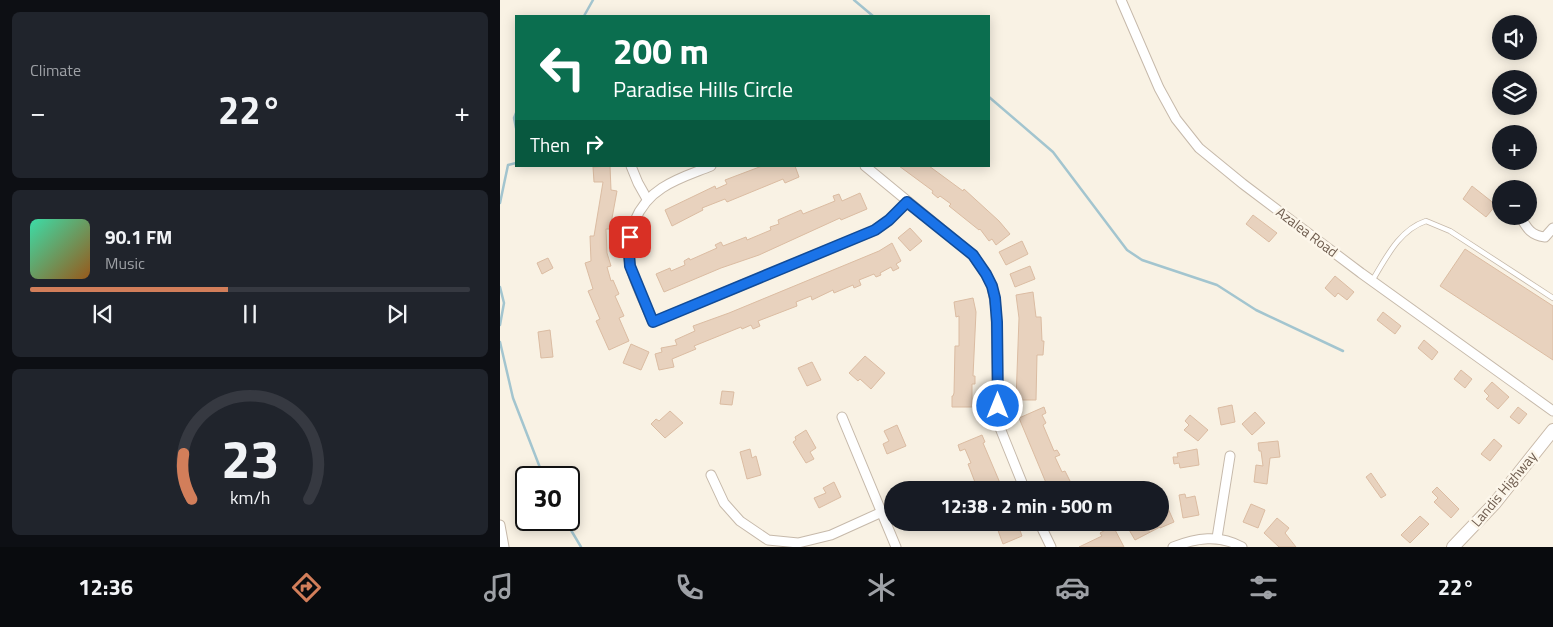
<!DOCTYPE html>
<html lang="en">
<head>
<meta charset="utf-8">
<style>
  :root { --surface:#171b24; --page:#20242c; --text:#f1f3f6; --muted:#9ea1a6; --line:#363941; --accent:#d27e5a }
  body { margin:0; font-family:"Titillium Web",sans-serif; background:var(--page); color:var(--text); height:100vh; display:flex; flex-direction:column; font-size:19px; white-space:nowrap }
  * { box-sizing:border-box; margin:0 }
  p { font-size:16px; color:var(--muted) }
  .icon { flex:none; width:28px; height:28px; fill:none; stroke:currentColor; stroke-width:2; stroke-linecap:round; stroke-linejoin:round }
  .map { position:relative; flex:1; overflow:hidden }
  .side { display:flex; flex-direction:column; gap:12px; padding:12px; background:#0d0f14; width:500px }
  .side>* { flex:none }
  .hud { position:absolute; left:15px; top:15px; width:475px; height:152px; border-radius:0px; box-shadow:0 2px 12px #0003; background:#0b6e4f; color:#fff; overflow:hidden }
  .controls { position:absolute; left:992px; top:15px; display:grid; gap:10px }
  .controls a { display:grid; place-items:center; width:45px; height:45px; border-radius:50%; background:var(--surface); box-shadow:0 2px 12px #0003; font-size:25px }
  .speed { position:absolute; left:15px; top:466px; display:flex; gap:10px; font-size:25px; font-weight:700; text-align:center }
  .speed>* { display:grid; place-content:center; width:65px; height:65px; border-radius:50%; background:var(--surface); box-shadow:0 2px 12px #0003; line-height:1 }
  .speed .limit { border:2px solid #111; border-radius:8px; background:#fff; color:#111 }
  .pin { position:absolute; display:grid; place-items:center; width:42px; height:42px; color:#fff; margin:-21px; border-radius:10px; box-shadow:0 2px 8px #0006 }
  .me { position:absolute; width:55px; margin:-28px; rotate:0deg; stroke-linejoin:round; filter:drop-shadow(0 0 4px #0008) }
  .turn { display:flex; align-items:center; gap:18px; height:105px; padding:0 15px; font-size:22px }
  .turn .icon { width:65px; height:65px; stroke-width:2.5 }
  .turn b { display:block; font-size:35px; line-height:42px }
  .then { display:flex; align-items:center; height:48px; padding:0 15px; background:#0003; gap:10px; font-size:19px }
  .big { font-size:38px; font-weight:700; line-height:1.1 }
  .side .card { flex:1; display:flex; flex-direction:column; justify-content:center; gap:8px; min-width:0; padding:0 18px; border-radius:8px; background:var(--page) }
  .side .dial { align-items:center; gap:0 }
  .dial svg { height:130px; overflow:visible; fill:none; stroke:var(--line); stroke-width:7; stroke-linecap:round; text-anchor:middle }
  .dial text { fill:var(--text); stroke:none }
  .song { display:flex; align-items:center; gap:15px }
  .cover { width:60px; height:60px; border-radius:8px; background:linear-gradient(135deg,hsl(160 70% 55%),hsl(30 70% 35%)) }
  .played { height:5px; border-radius:2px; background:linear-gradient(90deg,var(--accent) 45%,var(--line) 45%) }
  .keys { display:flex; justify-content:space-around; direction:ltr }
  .heat { display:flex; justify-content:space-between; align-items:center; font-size:28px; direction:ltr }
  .trip { position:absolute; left:384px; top:481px; width:285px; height:50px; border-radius:25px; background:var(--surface); box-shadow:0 2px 12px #0003; font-weight:700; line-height:50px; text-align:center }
  .tabs { display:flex; height:80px; justify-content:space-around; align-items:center; background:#090b0e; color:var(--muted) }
  .tabs .icon { width:35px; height:35px }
  .tabs .on { color:var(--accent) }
  .tabs b { font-size:22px; color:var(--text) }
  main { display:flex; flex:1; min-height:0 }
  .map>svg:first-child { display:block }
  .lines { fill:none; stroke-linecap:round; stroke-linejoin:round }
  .stream { stroke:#a3c5cf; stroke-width:2.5 }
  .building { fill:#e8d2be; stroke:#dbbca2 }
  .lane-casing { stroke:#c6b9aa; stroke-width:6 }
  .street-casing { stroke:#c6b9aa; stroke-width:11 }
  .secondary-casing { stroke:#c8b9a8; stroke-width:14 }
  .lane { stroke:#fff; stroke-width:4.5 }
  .street { stroke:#fff; stroke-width:9 }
  .secondary { stroke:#fff; stroke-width:12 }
  .route-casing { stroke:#114b97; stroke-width:12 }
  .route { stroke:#1a73e8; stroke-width:9 }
  .labels { text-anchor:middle; stroke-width:5; stroke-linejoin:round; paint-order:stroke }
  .street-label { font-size:14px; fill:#6d5b4d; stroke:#fcf6ea }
</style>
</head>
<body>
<main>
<section class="side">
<div class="card"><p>Climate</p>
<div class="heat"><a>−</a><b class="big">22°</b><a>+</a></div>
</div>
<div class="card">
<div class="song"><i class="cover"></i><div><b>90.1 FM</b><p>Music</p></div></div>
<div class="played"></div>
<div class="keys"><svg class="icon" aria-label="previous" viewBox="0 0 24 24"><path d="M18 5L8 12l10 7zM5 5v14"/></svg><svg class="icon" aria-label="pause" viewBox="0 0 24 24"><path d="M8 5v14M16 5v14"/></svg><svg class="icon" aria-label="next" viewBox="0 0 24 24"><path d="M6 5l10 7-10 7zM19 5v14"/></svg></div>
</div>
<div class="card dial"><svg viewBox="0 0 100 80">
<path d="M14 69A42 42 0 1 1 86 69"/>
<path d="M14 69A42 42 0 0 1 9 41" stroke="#d27e5a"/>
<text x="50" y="56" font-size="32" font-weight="700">23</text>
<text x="50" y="72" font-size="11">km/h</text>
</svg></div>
</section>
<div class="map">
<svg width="1053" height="547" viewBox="0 0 1053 547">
  <rect width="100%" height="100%" fill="#f9f2e4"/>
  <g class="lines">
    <g class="stream">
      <path d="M354 0 373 16"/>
      <path d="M84 16 93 0"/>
      <path d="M489 97 553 152 627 250 642 260 717 285 756 310 843 351"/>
      <path d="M16 113 14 118 16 128"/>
      <path d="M0 203 8 165 16 163"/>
      <path d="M0 287 4 303 0 325"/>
      <path d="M0 342 13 398 44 478"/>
      <path d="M65 520 81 547"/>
    </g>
  </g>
  <g class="building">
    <path d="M110 166 111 190 117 191 110 229H106L107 253 111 266 107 267 111 281 113 280 119 294 115 296 124 316 119 318 129 341 109 350 96 321 100 319 88 291 93 289 85 263 91 261 90 236H94L103 182H94L93 167Z"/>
    <path d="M262 166H295L299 177 285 183 283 179 227 202 225 199 202 208 203 210 172 226 165 210 215 186 216 189 227 184 225 180Z"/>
    <path d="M399 166H429L463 191 464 189 499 221 510 234 496 245 492 239 489 241 480 229 479 230 449 206 451 204 440 196 438 198 432 193 433 191Z"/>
    <path d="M972 186 996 205 986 217 963 199Z"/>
    <path d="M360 193 367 209 341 220 340 218 259 255 221 268 164 292 156 274 170 268 171 271 185 265 184 261 189 258 190 260 217 248 215 245 221 242 223 246 246 237 247 240 271 230 270 227 279 224 278 220 301 210 303 214 335 201 333 196 339 194 342 201Z"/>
    <path d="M753 215 777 233 769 242 746 224Z"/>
    <path d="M410 228 422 241 410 251 398 238Z"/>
    <path d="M522 241 528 254 506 265 499 252Z"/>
    <path d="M392 243 401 261 396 264 399 268 393 271 391 267 380 273 381 275 376 277 374 274 359 280 361 285 354 288 353 285 334 293 333 290 312 300 311 296 296 302 297 306 258 321 260 326 253 329 251 325 242 329 241 327 194 346 196 349 172 359 174 367 159 370 155 354 162 352 161 348 177 345 175 340 195 331 193 326 229 313 379 251Z"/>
    <path d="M965 249 1053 306V360L940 286Z"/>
    <path d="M48 258 53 268 42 274 37 263Z"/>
    <path d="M530 266 535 279 515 287 510 274Z"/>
    <path d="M835 276 854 292 847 300 838 293 835 297 825 288Z"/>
    <path d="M533 292 536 317H541L542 341H544L543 355H537L536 400H516L519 318 516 295Z"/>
    <path d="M473 298 476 312 473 376H475V384H472V407H452V396H453L454 393 455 346H459V316L456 317 454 302Z"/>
    <path d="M883 312 901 326 895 334 877 320Z"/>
    <path d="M50 330 53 357 41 358 38 332Z"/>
    <path d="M924 340 938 352 932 360 918 348Z"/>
    <path d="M131 344 149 352 141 370 123 363Z"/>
    <path d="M365 356 385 373 371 389 360 379 358 381 349 373Z"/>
    <path d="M312 362 321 380 307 386 298 368Z"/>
    <path d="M961 370 972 379 965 388 954 379Z"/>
    <path d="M992 382 1009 397 998 409 986 399 989 396 984 391Z"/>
    <path d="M222 391 234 392 232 405 220 404Z"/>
    <path d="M732 405 735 422 721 425 718 408Z"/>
    <path d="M544 407 546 413 542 415 546 423 543 425 554 451 557 450 560 455 555 457 562 472 565 471 572 485 560 490H549L519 418Z"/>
    <path d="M1018 407 1027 414 1019 424 1010 417Z"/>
    <path d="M170 411 183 423 165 438 151 424 156 419 159 421Z"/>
    <path d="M755 412 765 423 752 435 742 424Z"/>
    <path d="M690 415 708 430 698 441 684 430 689 425 685 421Z"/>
    <path d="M397 425 406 446 387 454 383 444 389 441 384 431Z"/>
    <path d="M306 430 316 448 310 452 314 459 306 463 293 442 296 440 295 437Z"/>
    <path d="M482 435 485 442 483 443 503 490H478L468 464 471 463 465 449 460 451 458 445Z"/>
    <path d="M994 439 1002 446 990 461 981 454Z"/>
    <path d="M778 441 780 457 770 458 767 484 754 482 756 465 763 466 761 451H759L758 443Z"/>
    <path d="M250 449 252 458 256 456 261 475 247 479 240 452Z"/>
    <path d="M697 449 699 465 680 468 679 463 674 464 673 457H678L677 453Z"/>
    <path d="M871 473 886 495 881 498 866 477Z"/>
    <path d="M334 482 341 497 319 508 314 498 326 493 323 488Z"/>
    <path d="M937 487 959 509 951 518 934 502 938 498 932 492Z"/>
    <path d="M685 494 686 498 695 496 699 515 683 518 679 495Z"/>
    <path d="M751 504 765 510 758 528 743 522Z"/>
    <path d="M667 506 674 522 660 528V527L635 540 628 528 630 527 628 522H660V509Z"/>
    <path d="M920 516 929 524 910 543 901 535Z"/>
    <path d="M777 518 789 528 785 533 796 547H779L764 533Z"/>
    <path d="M503 522H517L522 536 503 544 496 525Z"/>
    <path d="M613 526 624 547H579L602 536 600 533Z"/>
  </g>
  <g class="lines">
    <defs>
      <path id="lane" d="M872 281C886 258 899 230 926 221L950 231 1053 298"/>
      <g id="street">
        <path d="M621 0 659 88 676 119 699 148 743 184 861 273 1053 411"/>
        <path d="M131 166 138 183 147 199"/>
        <path d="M211 166C194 173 177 178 162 188 137 204 124 236 130 265 135 284 145 303 153 322L375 230 389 220 407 202"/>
        <path d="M365 166 473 255 486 274 492 286 496 308 498 423 525 490"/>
        <path d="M1020 216C1027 228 1030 235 1045 237L1053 228"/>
        <path d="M342 417 396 547"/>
        <path d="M211 475 224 503 240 521 268 540 298 543 331 535 382 512"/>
        <path d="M539 522 551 547"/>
        <path d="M0 525 4 547"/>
        <path d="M717 538 730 456"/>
        <path d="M673 547C696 538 719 534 742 547"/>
      </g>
      <path id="secondary" d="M953 547 995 503 1053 430"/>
    </defs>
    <use href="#lane" class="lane-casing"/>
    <use href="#street" class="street-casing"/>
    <use href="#secondary" class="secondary-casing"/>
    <use href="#lane" class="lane"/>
    <use href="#street" class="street"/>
    <use href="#secondary" class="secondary"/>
  </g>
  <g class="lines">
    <defs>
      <path id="route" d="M130 237 129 253 130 266 153 322 375 230 389 220 407 202 473 255 486 274 492 286 495 298 497 322 498 406"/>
    </defs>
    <use href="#route" class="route-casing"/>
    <use href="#route" class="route"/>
  </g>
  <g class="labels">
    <g class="street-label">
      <text transform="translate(807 232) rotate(37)" y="5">Azalea Road</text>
      <text transform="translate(1004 489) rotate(-50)" y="5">Landis Highway</text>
    </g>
  </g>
</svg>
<div class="controls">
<a><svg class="icon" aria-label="sound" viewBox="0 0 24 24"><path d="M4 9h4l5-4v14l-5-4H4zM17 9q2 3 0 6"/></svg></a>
<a><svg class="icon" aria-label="layers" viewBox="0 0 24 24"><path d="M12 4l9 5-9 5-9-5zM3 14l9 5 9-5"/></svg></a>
<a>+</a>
<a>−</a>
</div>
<div class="speed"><div class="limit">30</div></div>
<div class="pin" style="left:130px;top:237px;background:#d93025"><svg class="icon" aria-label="arrive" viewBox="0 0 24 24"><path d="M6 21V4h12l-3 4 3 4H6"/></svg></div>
<svg class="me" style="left:498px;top:406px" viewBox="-20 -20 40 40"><circle r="17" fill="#1a73e8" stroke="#fff" stroke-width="3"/><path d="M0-11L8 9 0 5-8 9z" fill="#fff"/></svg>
<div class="trip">12:38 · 2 min · 500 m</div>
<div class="hud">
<div class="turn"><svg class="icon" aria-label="left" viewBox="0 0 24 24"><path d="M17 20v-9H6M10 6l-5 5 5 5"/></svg><div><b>200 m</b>Paradise Hills Circle</div></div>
<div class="then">Then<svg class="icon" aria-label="right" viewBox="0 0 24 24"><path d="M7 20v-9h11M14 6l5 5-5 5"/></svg></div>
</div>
</div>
</main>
<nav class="tabs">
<b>12:36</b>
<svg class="icon on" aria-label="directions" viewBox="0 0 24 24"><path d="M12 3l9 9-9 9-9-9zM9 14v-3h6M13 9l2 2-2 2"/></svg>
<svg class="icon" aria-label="music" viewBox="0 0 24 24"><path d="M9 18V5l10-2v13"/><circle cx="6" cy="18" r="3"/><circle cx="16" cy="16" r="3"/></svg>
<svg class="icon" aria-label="phone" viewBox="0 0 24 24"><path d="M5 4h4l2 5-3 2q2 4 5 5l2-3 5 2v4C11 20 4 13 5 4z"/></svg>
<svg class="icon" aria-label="climate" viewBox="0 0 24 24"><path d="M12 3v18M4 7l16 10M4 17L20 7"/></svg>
<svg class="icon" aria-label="car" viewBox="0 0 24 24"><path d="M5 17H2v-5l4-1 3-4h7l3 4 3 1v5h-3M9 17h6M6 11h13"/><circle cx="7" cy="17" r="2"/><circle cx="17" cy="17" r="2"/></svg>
<svg class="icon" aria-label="filters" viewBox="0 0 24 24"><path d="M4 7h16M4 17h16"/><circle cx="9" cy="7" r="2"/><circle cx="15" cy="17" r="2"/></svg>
<b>22°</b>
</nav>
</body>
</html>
